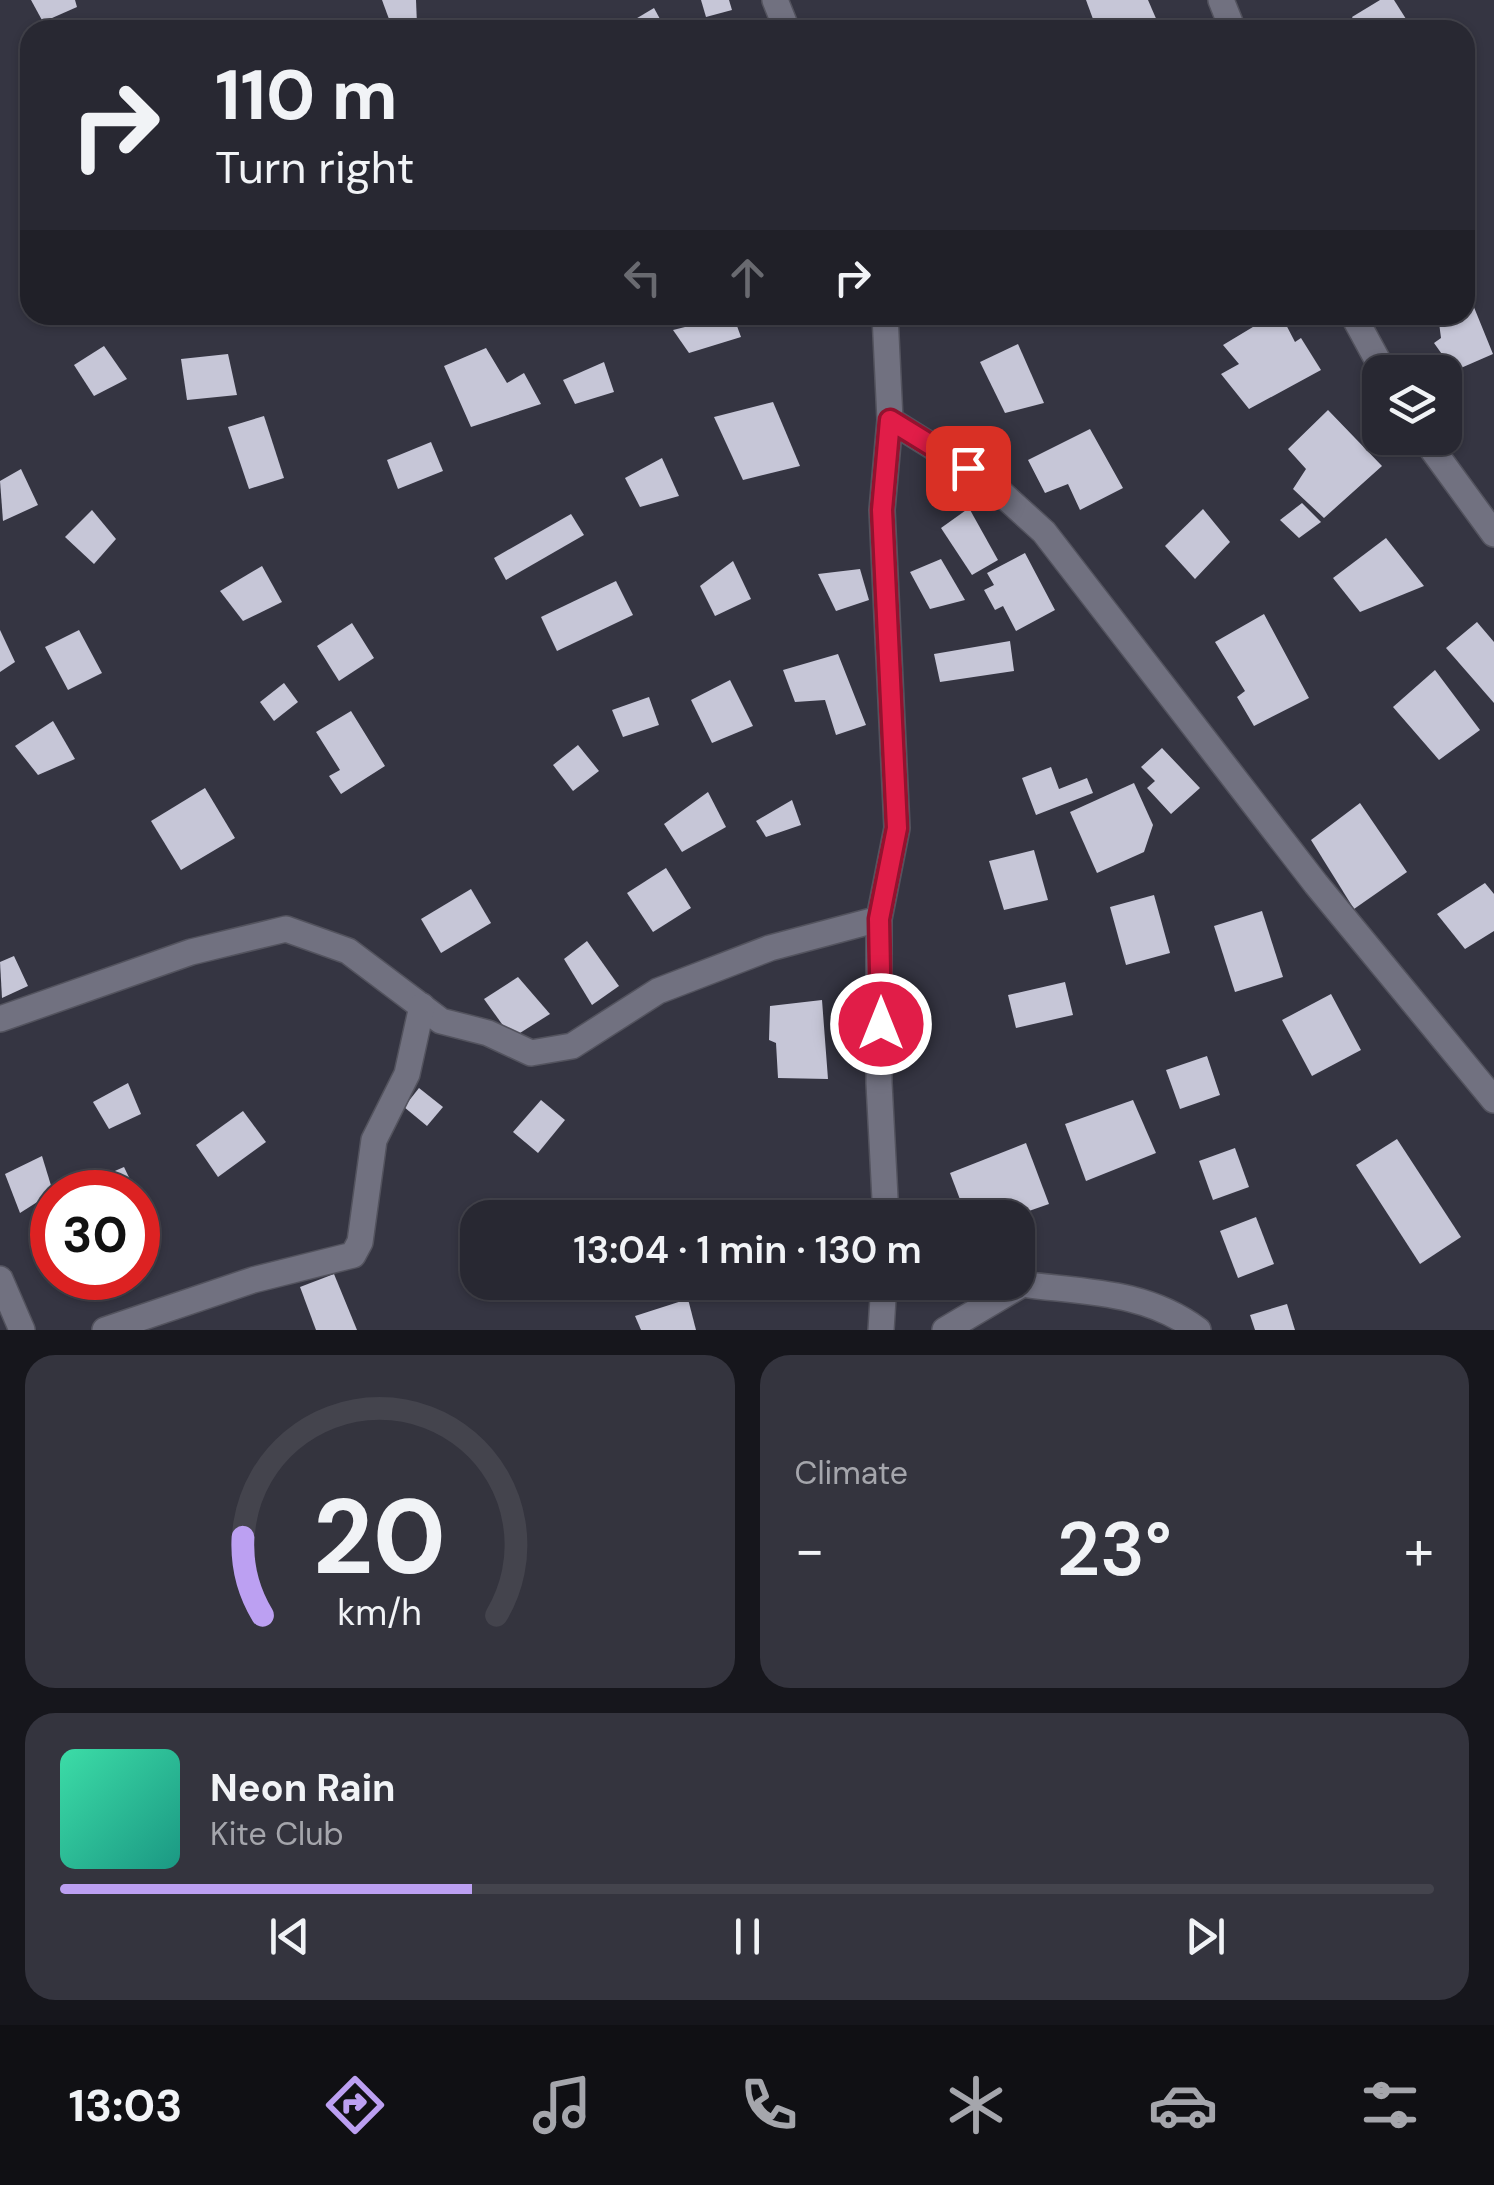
<!DOCTYPE html>
<html lang="en">
<head>
<meta charset="utf-8">
<style>
  :root { --surface:#282832; --page:#34343e; --text:#f1f3f6; --muted:#a5a6ac; --line:#44444d; --accent:#bca0f2 }
  body { margin:0; font-family:"DM Sans",sans-serif; background:var(--page); color:var(--text); height:100vh; display:flex; flex-direction:column; font-size:38px; white-space:nowrap }
  * { box-sizing:border-box; margin:0 }
  p { font-size:32px; color:var(--muted) }
  .icon { flex:none; width:55px; height:55px; fill:none; stroke:currentColor; stroke-width:2; stroke-linecap:round; stroke-linejoin:round }
  .map { position:relative; height:1330px; overflow:hidden }
  .side { display:flex; flex-direction:column; gap:25px; padding:25px; background:#16161c; flex:1 }
  .side>* { flex:none }
  .top-card { position:absolute; left:20px; top:20px; width:1455px; height:305px; border-radius:30px; box-shadow:0 2px 8px #0004,0 0 0 2px var(--line); background:#282832; color:var(--text); overflow:hidden }
  .controls { position:absolute; left:1362px; top:355px; display:grid; gap:20px }
  .controls a { display:grid; place-items:center; width:100px; height:100px; border-radius:20px; background:var(--surface); box-shadow:0 2px 8px #0004,0 0 0 2px var(--line); font-size:50px }
  .speed { position:absolute; left:30px; top:1170px; display:flex; gap:20px; font-size:50px; font-weight:700; text-align:center }
  .speed>* { display:grid; place-content:center; width:130px; height:130px; border-radius:50%; background:var(--surface); box-shadow:0 2px 8px #0004,0 0 0 2px var(--line); line-height:1 }
  .speed .limit { border:15px solid #d22; background:#fff; color:#111 }
  .pin { position:absolute; display:grid; place-items:center; width:85px; height:85px; color:#fff; margin:-42px; border-radius:20px; box-shadow:0 5px 15px #0006 }
  .me { position:absolute; width:110px; margin:-55px; rotate:0deg; stroke-linejoin:round; filter:drop-shadow(0 0 8px #0008) }
  .turn { display:flex; align-items:center; gap:35px; height:210px; padding:0 30px; font-size:45px }
  .turn .icon { width:130px; height:130px; stroke-width:2.5 }
  .turn b { display:block; font-size:70px; line-height:85px }
  .lanes { display:flex; align-items:center; height:95px; padding:0 30px; background:#0003; justify-content:center; gap:50px; direction:ltr }
  .lanes .off { opacity:.35 }
  .big { font-size:75px; font-weight:600; line-height:1.1 }
  .side .widget { flex:1; display:flex; flex-direction:column; justify-content:center; gap:15px; min-width:0; padding:0 35px; border-radius:30px; background:var(--page) }
  .side .dial { align-items:center; gap:0 }
  .dial svg { height:260px; overflow:visible; fill:none; stroke:var(--line); stroke-width:7; stroke-linecap:round; text-anchor:middle }
  .dial text { fill:var(--text); stroke:none }
  .song { display:flex; align-items:center; gap:30px }
  .cover { width:120px; height:120px; border-radius:15px; background:linear-gradient(135deg,hsl(160 70% 55%),hsl(170 70% 35%)) }
  .played { height:10px; border-radius:5px; background:linear-gradient(90deg,var(--accent) 30%,var(--line) 30%) }
  .keys { display:flex; justify-content:space-around; direction:ltr }
  .heat { display:flex; justify-content:space-between; align-items:center; font-size:55px; direction:ltr }
  .side .tiles { flex:1; display:grid; gap:25px; grid-template-columns:1fr 1fr }
  .widget:last-child { grid-column:span 2 }
  .trip { position:absolute; left:460px; top:1200px; width:575px; height:100px; border-radius:30px; background:var(--surface); box-shadow:0 2px 8px #0004,0 0 0 2px var(--line); font-weight:600; line-height:100px; text-align:center }
  .menu { display:flex; height:160px; justify-content:space-around; align-items:center; background:#101014; color:var(--muted) }
  .menu .icon { width:70px; height:70px }
  .menu .selected { color:var(--accent) }
  .menu b { font-size:45px; color:var(--text) }
  .map>svg:first-child { display:block }
  .building { fill:#c6c6d7 }
  .lines { fill:none; stroke-linecap:round; stroke-linejoin:round }
  .minor-casing { stroke:#53535e; stroke-width:28 }
  .minor { stroke:#717180; stroke-width:25 }
  .route-casing { stroke:#92132f; stroke-width:25 }
  .route { stroke:#e11d48; stroke-width:18 }
</style>
</head>
<body>
<div class="map">
<svg width="1494" height="1330" viewBox="0 0 1494 1330">
  <rect width="100%" height="100%" fill="#353542"/>
  <g class="building">
    <path d="M31 0H75L77 7 43 22Z"/>
    <path d="M382 0H416L417 25 393 30Z"/>
    <path d="M701 0H729L732 10 706 17Z"/>
    <path d="M1086 0H1148L1161 30H1097Z"/>
    <path d="M1380 0H1394L1413 30H1359L1352 17Z"/>
    <path d="M654 8 666 30H617Z"/>
    <path d="M1469 295 1493 354 1454 371 1434 343 1441 338 1438 315H1465V297Z"/>
    <path d="M733 315 741 337 689 353 673 330Z"/>
    <path d="M1273 315H1281L1295 342 1301 338 1321 370 1249 409 1221 374 1239 364 1223 345Z"/>
    <path d="M1018 344 1044 403 1005 413 980 362Z"/>
    <path d="M104 346 127 379 94 396 74 365Z"/>
    <path d="M486 348 507 383 524 373 541 404 471 427 444 366Z"/>
    <path d="M228 354 237 395 187 400 181 359Z"/>
    <path d="M604 362 614 392 575 404 563 380Z"/>
    <path d="M773 402 800 466 743 480 714 417Z"/>
    <path d="M1328 410 1382 466 1324 518 1293 489 1306 469 1288 449Z"/>
    <path d="M264 416 284 478 249 489 228 427Z"/>
    <path d="M1090 429 1123 488 1080 510 1068 484 1045 493 1028 460Z"/>
    <path d="M431 442 443 471 398 489 387 460Z"/>
    <path d="M662 458 679 496 640 507 625 478Z"/>
    <path d="M21 469 38 505 3 521 0 481Z"/>
    <path d="M1302 503 1321 522 1299 538 1280 520Z"/>
    <path d="M969 508 998 560 972 575 941 528Z"/>
    <path d="M1203 509 1230 542 1195 579 1165 546Z"/>
    <path d="M92 510 116 539 94 564 65 537Z"/>
    <path d="M571 514 584 535 506 580 494 558Z"/>
    <path d="M1386 538 1424 586 1360 612 1333 578Z"/>
    <path d="M1025 553 1055 610 1016 631 1003 606 995 610 984 590 994 585 987 573Z"/>
    <path d="M941 559 965 600 930 609 910 572Z"/>
    <path d="M733 561 751 599 715 616 700 586Z"/>
    <path d="M262 566 282 602 243 621 220 591Z"/>
    <path d="M860 569 869 600 836 611 818 574Z"/>
    <path d="M616 581 633 615 557 651 541 617Z"/>
    <path d="M1264 614 1309 698 1254 726 1237 697 1245 691 1215 642Z"/>
    <path d="M1477 622 1494 642V703L1446 648Z"/>
    <path d="M352 623 374 658 339 681 317 646Z"/>
    <path d="M0 630 15 662 0 672Z"/>
    <path d="M79 630 102 673 68 690 45 647Z"/>
    <path d="M1010 641 1014 671 940 682 934 654Z"/>
    <path d="M838 654 866 725 836 735 825 700 795 702 783 670Z"/>
    <path d="M1435 670 1480 730 1439 760 1393 707Z"/>
    <path d="M730 680 753 726 712 743 691 700Z"/>
    <path d="M284 683 298 702 274 721 260 702Z"/>
    <path d="M649 697 659 725 623 737 612 710Z"/>
    <path d="M351 711 385 766 341 794 329 776 340 770 316 732Z"/>
    <path d="M53 721 75 759 38 775 15 746Z"/>
    <path d="M578 745 599 771 573 791 553 765Z"/>
    <path d="M1162 748 1200 788 1171 814 1147 788 1155 781 1141 767Z"/>
    <path d="M1051 767 1059 789 1087 778 1093 793 1036 815 1022 778Z"/>
    <path d="M1134 783 1153 825 1144 852 1097 873 1070 812Z"/>
    <path d="M205 788 235 838 181 870 151 821Z"/>
    <path d="M708 792 726 827 682 852 664 824Z"/>
    <path d="M792 800 801 825 766 837 756 821Z"/>
    <path d="M1360 803 1407 872 1354 909 1311 840Z"/>
    <path d="M1034 850 1048 900 1004 910 989 861Z"/>
    <path d="M666 868 691 908 653 932 627 893Z"/>
    <path d="M1485 883 1494 894V931L1465 949 1437 914Z"/>
    <path d="M471 889 491 923 441 953 421 919Z"/>
    <path d="M1154 895 1170 953 1126 965 1110 907Z"/>
    <path d="M1262 911 1283 977 1235 992 1214 926Z"/>
    <path d="M587 941 619 986 592 1005 564 959Z"/>
    <path d="M14 956 28 986 2 998 0 962Z"/>
    <path d="M518 977 550 1014 512 1038 484 999Z"/>
    <path d="M1065 982 1073 1015 1016 1028 1008 995Z"/>
    <path d="M1331 994 1361 1050 1312 1076 1282 1020Z"/>
    <path d="M822 1000 828 1079 778 1078 776 1043 769 1040 770 1006Z"/>
    <path d="M1207 1056 1220 1095 1180 1109 1166 1070Z"/>
    <path d="M128 1083 141 1114 109 1129 93 1102Z"/>
    <path d="M419 1088 443 1107 427 1126 404 1107Z"/>
    <path d="M541 1100 565 1120 538 1153 513 1132Z"/>
    <path d="M1133 1100 1156 1153 1086 1181 1065 1124Z"/>
    <path d="M243 1111 266 1142 218 1177 196 1145Z"/>
    <path d="M1397 1139 1461 1237 1420 1264 1356 1165Z"/>
    <path d="M1026 1143 1049 1204 1009 1218H967L950 1173Z"/>
    <path d="M1235 1148 1249 1187 1213 1200 1199 1161Z"/>
    <path d="M42 1156 53 1192 20 1213 5 1174Z"/>
    <path d="M124 1167 136 1192H100L94 1180Z"/>
    <path d="M1256 1217 1274 1264 1238 1278 1220 1231Z"/>
    <path d="M334 1274 357 1330H316L300 1287Z"/>
    <path d="M617 1282H675V1283L623 1300Z"/>
    <path d="M688 1299 696 1330H641L635 1316Z"/>
    <path d="M1287 1304 1295 1330H1255L1250 1315Z"/>
  </g>
  <g class="lines">
    <defs>
      <g id="minor">
        <path d="M775 0 787 30"/>
        <path d="M1221 0 1233 30"/>
        <path d="M885 315 890 420 989 482 1044 532 1316 884 1494 1100"/>
        <path d="M1353 315 1384 372"/>
        <path d="M1424 438 1494 534"/>
        <path d="M0 1019 191 952 286 929 348 951 441 1021 488 1033 531 1053 572 1046 658 991 770 948 879 919"/>
        <path d="M886 1218 879 1083V919L897 828 882 510 890 420"/>
        <path d="M0 1279 22 1330"/>
        <path d="M1007 1282C1074 1293 1140 1287 1198 1330"/>
        <path d="M105 1330 253 1280 353 1255 360 1242 374 1140 407 1074 422 1006"/>
        <path d="M881 1330 884 1282"/>
        <path d="M945 1330 1021 1285"/>
      </g>
    </defs>
    <use href="#minor" class="minor-casing"/>
    <use href="#minor" class="minor"/>
  </g>
  <g class="lines">
    <defs>
      <path id="route" d="M881 1024 879 919 897 828 882 510 890 420 968 468"/>
    </defs>
    <use href="#route" class="route-casing"/>
    <use href="#route" class="route"/>
  </g>
</svg>
<div class="controls">
<a><svg class="icon" aria-label="layers" viewBox="0 0 24 24"><path d="M12 4l9 5-9 5-9-5zM3 14l9 5 9-5"/></svg></a>
</div>
<div class="speed"><div class="limit">30</div></div>
<div class="pin" style="left:968px;top:468px;background:#d93025"><svg class="icon" aria-label="arrive" viewBox="0 0 24 24"><path d="M6 21V4h12l-3 4 3 4H6"/></svg></div>
<svg class="me" style="left:881px;top:1024px" viewBox="-20 -20 40 40"><circle r="17" fill="#e11d48" stroke="#fff" stroke-width="3"/><path d="M0-11L8 9 0 5-8 9z" fill="#fff"/></svg>
<div class="trip">13:04 · 1 min · 130 m</div>
<div class="top-card">
<div class="turn"><svg class="icon" aria-label="right" viewBox="0 0 24 24"><path d="M7 20v-9h11M14 6l5 5-5 5"/></svg><div><b>110 m</b>Turn right</div></div>
<div class="lanes"><svg class="icon off" aria-label="left" viewBox="0 0 24 24"><path d="M17 20v-9H6M10 6l-5 5 5 5"/></svg><svg class="icon off" aria-label="ahead" viewBox="0 0 24 24"><path d="M12 20V5M6 11l6-6 6 6"/></svg><svg class="icon" aria-label="right" viewBox="0 0 24 24"><path d="M7 20v-9h11M14 6l5 5-5 5"/></svg></div>
</div>
</div>
<section class="side">
<div class="tiles">
<div class="widget dial"><svg viewBox="0 0 100 80">
<path d="M14 69A42 42 0 1 1 86 69"/>
<path d="M14 69A42 42 0 0 1 8 45" stroke="#bca0f2"/>
<text x="50" y="56" font-size="32" font-weight="700">20</text>
<text x="50" y="72" font-size="11">km/h</text>
</svg></div>
<div class="widget"><p>Climate</p>
<div class="heat"><a>−</a><b class="big">23°</b><a>+</a></div>
</div>
<div class="widget">
<div class="song"><i class="cover"></i><div><b>Neon Rain</b><p>Kite Club</p></div></div>
<div class="played"></div>
<div class="keys"><svg class="icon" aria-label="previous" viewBox="0 0 24 24"><path d="M18 5L8 12l10 7zM5 5v14"/></svg><svg class="icon" aria-label="pause" viewBox="0 0 24 24"><path d="M8 5v14M16 5v14"/></svg><svg class="icon" aria-label="next" viewBox="0 0 24 24"><path d="M6 5l10 7-10 7zM19 5v14"/></svg></div>
</div>
</div>
</section>
<nav class="menu">
<b>13:03</b>
<svg class="icon selected" aria-label="directions" viewBox="0 0 24 24"><path d="M12 3l9 9-9 9-9-9zM9 14v-3h6M13 9l2 2-2 2"/></svg>
<svg class="icon" aria-label="music" viewBox="0 0 24 24"><path d="M9 18V5l10-2v13"/><circle cx="6" cy="18" r="3"/><circle cx="16" cy="16" r="3"/></svg>
<svg class="icon" aria-label="phone" viewBox="0 0 24 24"><path d="M5 4h4l2 5-3 2q2 4 5 5l2-3 5 2v4C11 20 4 13 5 4z"/></svg>
<svg class="icon" aria-label="climate" viewBox="0 0 24 24"><path d="M12 3v18M4 7l16 10M4 17L20 7"/></svg>
<svg class="icon" aria-label="car" viewBox="0 0 24 24"><path d="M5 17H2v-5l4-1 3-4h7l3 4 3 1v5h-3M9 17h6M6 11h13"/><circle cx="7" cy="17" r="2"/><circle cx="17" cy="17" r="2"/></svg>
<svg class="icon" aria-label="filters" viewBox="0 0 24 24"><path d="M4 7h16M4 17h16"/><circle cx="9" cy="7" r="2"/><circle cx="15" cy="17" r="2"/></svg>
</nav>
</body>
</html>
